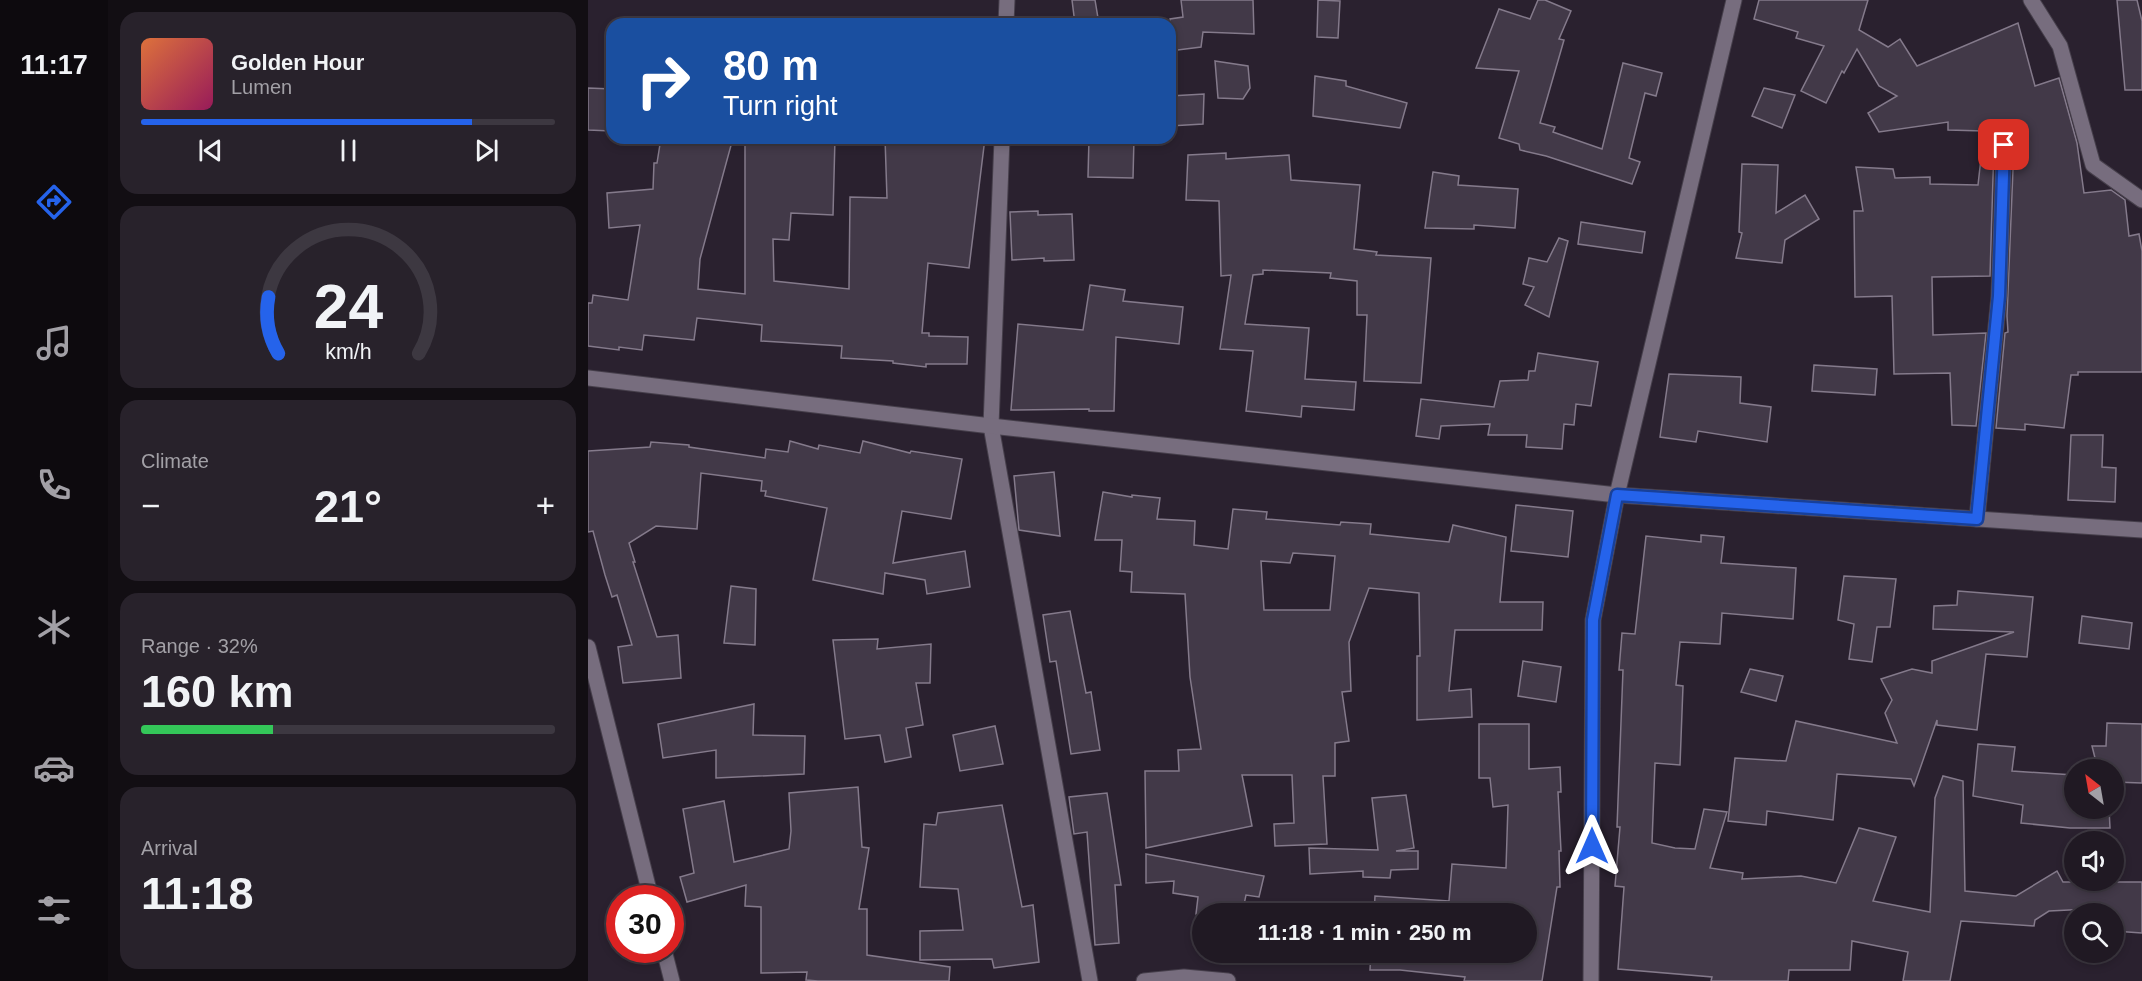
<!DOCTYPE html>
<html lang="en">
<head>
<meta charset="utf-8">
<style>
  :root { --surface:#201923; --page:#28222b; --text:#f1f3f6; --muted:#a2a0a6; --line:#3d3841; --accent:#2563eb }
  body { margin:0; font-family:Arial,sans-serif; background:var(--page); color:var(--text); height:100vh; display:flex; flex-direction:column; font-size:22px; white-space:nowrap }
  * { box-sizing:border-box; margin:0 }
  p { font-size:20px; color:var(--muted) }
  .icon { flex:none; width:33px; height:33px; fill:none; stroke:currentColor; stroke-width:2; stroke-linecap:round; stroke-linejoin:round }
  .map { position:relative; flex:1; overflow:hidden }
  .sheet { display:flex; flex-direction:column; gap:12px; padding:12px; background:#120e13; width:480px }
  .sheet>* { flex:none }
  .guide { position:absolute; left:18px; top:18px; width:570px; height:126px; border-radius:18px; box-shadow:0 3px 9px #0003,0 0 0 2px var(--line); background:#1a4fa0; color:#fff; overflow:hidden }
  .needle { width:39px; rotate:329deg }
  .controls { position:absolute; left:1476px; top:759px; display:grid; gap:12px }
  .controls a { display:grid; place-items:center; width:60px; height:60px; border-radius:50%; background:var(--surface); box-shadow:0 3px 9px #0003,0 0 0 2px var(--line); font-size:30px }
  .speed { position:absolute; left:18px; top:885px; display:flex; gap:12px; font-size:30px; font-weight:700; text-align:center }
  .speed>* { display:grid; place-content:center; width:78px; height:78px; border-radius:50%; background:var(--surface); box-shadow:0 3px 9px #0003,0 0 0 2px var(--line); line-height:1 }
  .speed .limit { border:9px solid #d22; background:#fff; color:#111 }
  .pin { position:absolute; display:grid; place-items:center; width:51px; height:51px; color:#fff; margin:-26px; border-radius:12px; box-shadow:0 3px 9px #0006 }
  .me { position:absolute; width:66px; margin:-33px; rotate:0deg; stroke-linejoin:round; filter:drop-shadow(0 0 4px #0008) }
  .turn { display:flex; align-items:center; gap:21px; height:126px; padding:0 18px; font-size:27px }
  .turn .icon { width:78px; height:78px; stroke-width:2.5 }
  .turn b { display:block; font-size:42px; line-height:51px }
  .big { font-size:45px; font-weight:600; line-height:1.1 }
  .sheet .widget { flex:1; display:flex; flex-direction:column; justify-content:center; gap:9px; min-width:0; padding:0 21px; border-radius:18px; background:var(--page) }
  .sheet .dial { align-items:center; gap:0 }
  .dial svg { height:156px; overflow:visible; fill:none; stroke:var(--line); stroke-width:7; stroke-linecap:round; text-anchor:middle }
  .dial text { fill:var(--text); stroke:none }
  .song { display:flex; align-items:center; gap:18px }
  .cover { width:72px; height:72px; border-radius:9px; background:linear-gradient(135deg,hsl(20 70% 55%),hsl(330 70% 35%)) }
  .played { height:6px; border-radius:3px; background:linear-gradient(90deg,var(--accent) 80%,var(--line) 80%) }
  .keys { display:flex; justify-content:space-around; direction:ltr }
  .heat { display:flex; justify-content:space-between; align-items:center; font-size:33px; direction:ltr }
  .charge { height:9px; border-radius:4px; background:linear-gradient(90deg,#34c759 32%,var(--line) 0) }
  .trip { position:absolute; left:604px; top:903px; width:345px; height:60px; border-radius:30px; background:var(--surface); box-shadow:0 3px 9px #0003,0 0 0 2px var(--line); font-weight:600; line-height:60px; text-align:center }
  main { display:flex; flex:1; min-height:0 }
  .dock { display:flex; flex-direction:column; width:108px; justify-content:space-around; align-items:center; background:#0d0a0e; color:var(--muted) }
  .dock .icon { width:42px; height:42px }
  .dock .selected { color:var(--accent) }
  .dock b { font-size:27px; color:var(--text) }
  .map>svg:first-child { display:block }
  .building { fill:#423948; stroke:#847a8b; stroke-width:1.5; fill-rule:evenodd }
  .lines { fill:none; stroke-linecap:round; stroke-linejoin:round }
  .minor-casing { stroke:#463f4b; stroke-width:17 }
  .minor { stroke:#776d7e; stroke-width:15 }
  .route-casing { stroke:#184099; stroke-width:15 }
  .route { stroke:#2563eb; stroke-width:10 }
</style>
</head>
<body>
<main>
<nav class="dock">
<b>11:17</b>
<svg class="icon selected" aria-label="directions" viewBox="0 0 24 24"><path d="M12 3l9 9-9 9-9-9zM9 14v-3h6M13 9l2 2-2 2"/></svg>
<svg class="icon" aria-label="music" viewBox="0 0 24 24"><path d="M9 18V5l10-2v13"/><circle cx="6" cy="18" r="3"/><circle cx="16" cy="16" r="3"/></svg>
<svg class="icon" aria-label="phone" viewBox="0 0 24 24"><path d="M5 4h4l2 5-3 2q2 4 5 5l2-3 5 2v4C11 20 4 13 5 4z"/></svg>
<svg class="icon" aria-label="climate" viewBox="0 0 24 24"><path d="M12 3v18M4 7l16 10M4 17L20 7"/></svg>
<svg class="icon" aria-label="car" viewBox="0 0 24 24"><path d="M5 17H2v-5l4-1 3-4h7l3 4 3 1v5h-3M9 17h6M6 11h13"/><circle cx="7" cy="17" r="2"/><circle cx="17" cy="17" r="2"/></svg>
<svg class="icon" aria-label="filters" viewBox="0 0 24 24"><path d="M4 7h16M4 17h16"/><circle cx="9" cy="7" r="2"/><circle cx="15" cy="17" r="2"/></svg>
</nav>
<section class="sheet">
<div class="widget">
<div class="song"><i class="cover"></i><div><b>Golden Hour</b><p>Lumen</p></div></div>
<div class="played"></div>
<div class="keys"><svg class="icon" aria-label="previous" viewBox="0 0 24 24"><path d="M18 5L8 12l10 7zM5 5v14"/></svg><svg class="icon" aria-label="pause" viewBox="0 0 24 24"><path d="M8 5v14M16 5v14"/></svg><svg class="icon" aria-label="next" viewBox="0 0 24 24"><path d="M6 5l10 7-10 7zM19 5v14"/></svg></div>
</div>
<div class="widget dial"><svg viewBox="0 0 100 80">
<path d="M14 69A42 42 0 1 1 86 69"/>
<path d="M14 69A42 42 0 0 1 9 40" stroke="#2563eb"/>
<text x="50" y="56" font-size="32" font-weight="700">24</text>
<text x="50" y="72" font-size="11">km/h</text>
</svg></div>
<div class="widget"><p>Climate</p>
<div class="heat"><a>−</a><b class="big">21°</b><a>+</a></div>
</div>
<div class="widget"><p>Range · 32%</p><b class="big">160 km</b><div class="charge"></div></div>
<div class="widget"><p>Arrival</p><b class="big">11:18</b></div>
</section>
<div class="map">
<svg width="1554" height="981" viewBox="0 0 1554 981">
  <rect width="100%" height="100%" fill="#2a212f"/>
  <g class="building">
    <path d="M484 0H507L511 24H487Z"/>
    <path d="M593 0H665L666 34 615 32 613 47 582 51V19L595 17Z"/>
    <path d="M730 0 752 1 750 38 729 37Z"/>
    <path d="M950 0H957L983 11 971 39 976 40 952 123 967 127 965 132 1014 149 1035 63 1074 73 1068 96 1057 93 1041 158 1052 162 1044 184 958 156 932 150 931 144 911 138 931 71 888 68 911 9 942 19Z"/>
    <path d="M1171 0H1280L1271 30 1300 47 1312 39 1329 66 1430 23 1447 86 1471 78 1489 143 1496 193 1523 190 1537 200 1541 236 1551 234 1554 251V372H1490V375H1483L1476 428 1437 424V430L1408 428 1417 333 1420 332 1419 316 1426 145 1422 137 1416 135 1408 139 1406 145 1402 276 1344 277 1345 335 1398 333 1388 426 1364 425 1362 373 1306 374 1304 296 1267 297 1266 211H1275L1268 167 1305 169 1307 178 1342 177V184L1390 185 1396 131 1360 130V122L1291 132 1280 113 1309 96 1291 86 1269 49 1256 73 1254 71 1238 103 1213 91 1236 46 1208 38 1210 32 1166 19Z"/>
    <path d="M1529 0H1549L1554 21V90H1537Z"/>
    <path d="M627 61 660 66 662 88 655 99 630 98Z"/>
    <path d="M727 76 758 81V86L819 103 812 128 725 116Z"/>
    <path d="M0 88 24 89 23 131 0 130Z"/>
    <path d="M1176 88 1207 95 1194 128 1164 116Z"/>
    <path d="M616 94 615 124 582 126V96Z"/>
    <path d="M73 138H145L112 259 110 289 157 294V138H247L245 215 203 213 201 240 185 239 186 281 261 289 262 197 299 198 297 138H397L381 268 340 263 334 333H341V336L380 337 379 364H338V367L305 363V361L253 358 254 346 173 341 174 325 109 318 106 340 56 335 54 350 31 347V350L0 346V303H4L5 295 40 300 52 225 21 228 19 193 65 189 66 163H69Z"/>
    <path d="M501 138H546L545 178 500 177Z"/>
    <path d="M638 153V159L701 155 703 180 772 185 766 249 789 252 788 255 843 258 833 383 776 381 779 315H769V281L742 278 743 273 675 270V274L665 275 657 324 721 328 717 379 768 382 766 410 714 406 713 417 658 411 665 351 632 349 643 275 633 276 631 201 598 200 600 155Z"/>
    <path d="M1154 164 1190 165 1188 213 1217 195 1231 219 1197 240 1194 263 1148 258 1154 233 1151 232Z"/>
    <path d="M845 172 871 176 870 185 930 189 927 228 886 225V229L837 228Z"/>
    <path d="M450 211V215L484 214 486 260 456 261V258L424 260 422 212Z"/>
    <path d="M993 222 1057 232 1054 253 990 244Z"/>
    <path d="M971 238 980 241 961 317 937 305 946 287 935 284 941 258 959 262Z"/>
    <path d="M502 285 537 290 535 301 595 307 591 344 528 337 526 411H501V409L423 410 430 324 495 330Z"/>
    <path d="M950 353 1010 362 1003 406 988 404 986 425 976 424 974 449 938 447 939 435H900L902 424 853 426 851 439 828 436 833 399 906 407 912 381 940 380 941 371H947Z"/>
    <path d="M1226 365 1289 369 1287 395 1224 391Z"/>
    <path d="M1081 374 1153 377 1152 403 1183 407 1179 442 1110 431 1108 442 1072 437Z"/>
    <path d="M1483 435H1515L1514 467 1528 468 1527 502 1480 500Z"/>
    <path d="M202 441 230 449 231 445 272 453 275 441 322 453 323 451 374 459 363 519 314 511 305 563 377 551 382 587 339 594 337 580 297 573 295 594 225 580 239 508 177 496 178 491H173L174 481 113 473 109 529 68 526 41 543 47 562H45L69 637 90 635 93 678 35 683 30 647 44 645 29 595 24 597 17 575 5 531 0 532V451L62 447 63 442 101 445V447L177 458 178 449 200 452Z"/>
    <path d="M466 472 472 536 431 530 426 476Z"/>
    <path d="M515 492 544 497V495L572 498 569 519 607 521 606 545 640 549 645 509 679 512 678 519 752 525 753 522 783 524 782 534 861 542 865 525 918 537 912 602H955L954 630H867L861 691 883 689 884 717 829 720V656H832L831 593 781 588 761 642 763 691 754 692 761 741 747 743V776H735L739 844 687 846 686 824 706 823 704 775H654L664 826 558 848 557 771H591L590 750 613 749 602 677 597 594 543 592 544 572 532 571 534 540H507ZM705 553 747 556 742 610H676L673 561 702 563Z"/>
    <path d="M928 505 985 511 980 557 923 551Z"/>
    <path d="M1113 535 1136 537 1133 563 1208 568 1205 619 1134 613 1132 644 1092 642 1088 685 1095 686 1092 765 1067 763 1064 843 1087 848 1107 849 1116 809 1139 812 1122 868 1155 873 1154 879 1213 876 1248 883 1271 828 1308 837 1285 901 1342 912 1347 798 1355 776 1375 781 1377 891 1428 896 1469 871 1475 882H1554V933L1526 931V914H1500L1501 909 1461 911 1447 920 1446 926 1373 921 1362 981H1315L1320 952 1264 941 1262 970H1201L1200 981H1123L1124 977 1030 969 1036 887 1027 886 1032 827H1029L1035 670H1031L1034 633 1047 634 1058 536 1113 542Z"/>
    <path d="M1256 576 1308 579 1302 627H1289L1284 662 1261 659 1266 624 1250 620Z"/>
    <path d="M143 586 168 589 167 645 136 643Z"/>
    <path d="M1370 591 1445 597 1439 657 1398 654 1389 730 1349 725V720L1326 786 1323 779 1249 774 1245 820 1179 811 1178 825 1140 821 1147 758 1198 761 1208 721 1309 743 1297 713 1304 700 1293 679 1324 669 1344 673V661L1426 632 1345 629 1346 606 1369 605Z"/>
    <path d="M482 611 498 693 503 692 512 750 483 754 468 661 462 662 455 615Z"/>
    <path d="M1494 616 1544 623 1541 649 1491 643Z"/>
    <path d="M290 639 289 649 343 644 342 683H328L335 725 318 728 323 757 297 762 292 735 257 739 245 640Z"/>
    <path d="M935 661 973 667 968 702 930 696Z"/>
    <path d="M1162 669 1195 676 1188 701 1153 692Z"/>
    <path d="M166 704 165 735 217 736 216 774 128 778V750L75 758 70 724Z"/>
    <path d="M1519 723 1554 724V783L1526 782V770H1510L1504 746H1518Z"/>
    <path d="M891 724H941V769L972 767 973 792H970L973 851H971L972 887H969L954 981H876L877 977 812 970H782L783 952H939V914H786L787 896 861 901 864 864 918 868 920 805 905 807 902 778H891Z"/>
    <path d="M407 726 415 764 372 771 365 735Z"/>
    <path d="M1390 744 1427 747 1424 771 1486 775V808H1521L1522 828H1482L1433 823 1435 805 1385 796Z"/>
    <path d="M270 787 274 847 281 848 271 909H279V955L362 967 361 981H230L218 980 219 972 173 973V907L157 906 158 885 99 902 92 877 106 873 95 809 136 801 146 862 201 849 203 831 201 793Z"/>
    <path d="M519 793 533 885H527L531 943 507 945 499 832 486 834 481 797Z"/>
    <path d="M818 795 826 848 808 851H830V869L803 870 802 878 775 877V871L722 874 721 848 790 850 784 798Z"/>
    <path d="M414 805 434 907 445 905 451 962 406 968 404 959 332 960V931L375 930 370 889 332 887 336 824 348 825 350 813Z"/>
    <path d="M558 854 676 876 671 897 658 895 654 914H608L610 897 585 893 586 881 558 883Z"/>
  </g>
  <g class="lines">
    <defs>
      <g id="minor">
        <path d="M1443 0 1472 46 1505 165 1554 200"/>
        <path d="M418 24 419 0"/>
        <path d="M414 138 403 426 502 981"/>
        <path d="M0 378 403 426 1029 495 1554 530"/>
        <path d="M1389 519 1411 296 1416 145"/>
        <path d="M0 647 63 898"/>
        <path d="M76 950 84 981"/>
        <path d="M556 981 596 977 640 981"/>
        <path d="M1003 981 1005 620 1029 495 1146 0"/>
      </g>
    </defs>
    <use href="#minor" class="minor-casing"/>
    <use href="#minor" class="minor"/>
  </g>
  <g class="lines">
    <defs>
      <path id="route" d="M1004 846 1005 620 1029 495 1389 519 1411 296 1416 145"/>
    </defs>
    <use href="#route" class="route-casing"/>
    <use href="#route" class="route"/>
  </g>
</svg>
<div class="controls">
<a><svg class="needle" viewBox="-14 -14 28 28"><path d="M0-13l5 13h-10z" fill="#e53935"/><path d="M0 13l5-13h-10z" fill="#a2a0a6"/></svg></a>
<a><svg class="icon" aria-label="sound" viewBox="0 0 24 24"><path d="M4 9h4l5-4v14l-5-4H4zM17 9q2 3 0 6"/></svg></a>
<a><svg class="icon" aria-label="search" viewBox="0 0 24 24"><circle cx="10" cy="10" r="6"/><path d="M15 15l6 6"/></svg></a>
</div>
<div class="speed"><div class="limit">30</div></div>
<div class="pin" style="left:1416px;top:145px;background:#d93025"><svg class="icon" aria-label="arrive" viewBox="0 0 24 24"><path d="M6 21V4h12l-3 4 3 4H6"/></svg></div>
<svg class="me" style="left:1004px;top:846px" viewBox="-20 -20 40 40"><path d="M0-17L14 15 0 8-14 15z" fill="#2563eb" stroke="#fff" stroke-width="4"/></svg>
<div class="trip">11:18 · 1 min · 250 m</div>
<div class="guide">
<div class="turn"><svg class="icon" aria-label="right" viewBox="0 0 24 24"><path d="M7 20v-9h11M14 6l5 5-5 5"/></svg><div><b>80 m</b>Turn right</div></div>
</div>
</div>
</main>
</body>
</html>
